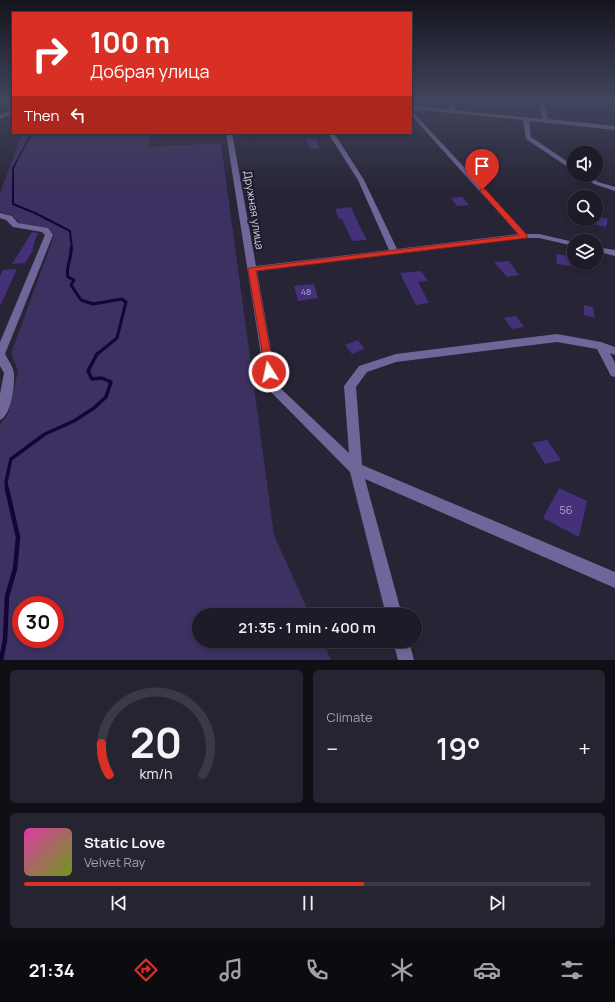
<!DOCTYPE html>
<html lang="en">
<head>
<meta charset="utf-8">
<style>
  :root { --surface:#1d1b28; --page:#252430; --text:#f1f3f6; --muted:#a0a1a8; --line:#3b3945; --accent:#d93025 }
  body { margin:0; font-family:Manrope,sans-serif; background:var(--page); color:var(--text); height:100vh; display:flex; flex-direction:column; font-size:15px; white-space:nowrap }
  * { box-sizing:border-box; margin:0 }
  p { font-size:13px; color:var(--muted) }
  .icon { flex:none; width:22px; height:22px; fill:none; stroke:currentColor; stroke-width:2; stroke-linecap:round; stroke-linejoin:round }
  .map { position:relative; height:660px; overflow:hidden }
  .side { display:flex; flex-direction:column; gap:10px; padding:10px; background:#100f16; flex:1 }
  .side>* { flex:none }
  .hud { position:absolute; left:12px; top:12px; width:400px; height:122px; border-radius:0px; box-shadow:0 2px 6px #0003,0 0 0 1px var(--line); background:#d93025; color:#fff; overflow:hidden }
  .tools { position:absolute; left:567px; top:146px; display:grid; gap:8px }
  .tools a { display:grid; place-items:center; width:36px; height:36px; border-radius:50%; background:var(--surface); box-shadow:0 2px 6px #0003,0 0 0 1px var(--line); font-size:20px }
  .speed { position:absolute; left:12px; top:596px; display:flex; gap:8px; font-size:20px; font-weight:700; text-align:center }
  .speed>* { display:grid; place-content:center; width:52px; height:52px; border-radius:50%; background:var(--surface); box-shadow:0 2px 6px #0003,0 0 0 1px var(--line); line-height:1 }
  .speed .limit { border:6px solid #d22; background:#fff; color:#111 }
  .pin { position:absolute; display:grid; place-items:center; width:34px; height:34px; color:#fff; margin:-41px -17px; border-radius:50% 50% 50% 0; rotate:-45deg; box-shadow:0 0 4px #0007 }
  .pin .icon { rotate:45deg }
  .me { position:absolute; width:44px; margin:-22px; rotate:350deg; stroke-linejoin:round; filter:drop-shadow(0 0 3px #0008) }
  .turn { display:flex; align-items:center; gap:14px; height:84px; padding:0 12px; font-size:18px }
  .turn .icon { width:52px; height:52px; stroke-width:2.5 }
  .turn b { display:block; font-size:28px; line-height:34px }
  .then { display:flex; align-items:center; height:38px; padding:0 12px; background:#0003; gap:8px; font-size:15px }
  .big { font-size:30px; font-weight:600; line-height:1.1 }
  .side .widget { flex:1; display:flex; flex-direction:column; justify-content:center; gap:6px; min-width:0; padding:0 14px; border-radius:6px; background:var(--page) }
  .side .dial { align-items:center; gap:0 }
  .dial svg { height:104px; overflow:visible; fill:none; stroke:var(--line); stroke-width:7; stroke-linecap:round; text-anchor:middle }
  .dial text { fill:var(--text); stroke:none }
  .song { display:flex; align-items:center; gap:12px }
  .cover { width:48px; height:48px; border-radius:6px; background:linear-gradient(135deg,hsl(320 70% 55%),hsl(80 70% 35%)) }
  .played { height:4px; border-radius:2px; background:linear-gradient(90deg,var(--accent) 60%,var(--line) 60%) }
  .keys { display:flex; justify-content:space-around; direction:ltr }
  .heat { display:flex; justify-content:space-between; align-items:center; font-size:22px; direction:ltr }
  .side .tiles { flex:1; display:grid; gap:10px; grid-template-columns:1fr 1fr }
  .widget:last-child { grid-column:span 2 }
  .trip { position:absolute; left:192px; top:608px; width:230px; height:40px; border-radius:20px; background:var(--surface); box-shadow:0 2px 6px #0003,0 0 0 1px var(--line); font-weight:600; line-height:40px; text-align:center }
  .dock { display:flex; height:64px; justify-content:space-around; align-items:center; background:#0c0b10; color:var(--muted) }
  .dock .icon { width:28px; height:28px }
  .dock .current { color:var(--accent) }
  .dock b { font-size:18px; color:var(--text) }
  .map>svg:first-child { display:block }
  .green { fill:#3c3160; fill-rule:evenodd }
  .lines { fill:none; stroke-linecap:round; stroke-linejoin:round }
  .stream-far4 { stroke:#160337; stroke-width:1.5 }
  .stream-far3 { stroke:#160337; stroke-width:2 }
  .stream-far2 { stroke:#160337; stroke-width:3 }
  .stream-far1 { stroke:#160337; stroke-width:3.5 }
  .stream { stroke:#160337; stroke-width:4.5 }
  .building { fill:#443179 }
  .minor { fill:#706699; fill-rule:evenodd }
  .route { fill:#d93025; stroke:#8d1f18 }
  .labels { text-anchor:middle; stroke-width:4; stroke-linejoin:round; paint-order:stroke }
  .number-label { font-size:9px; fill:#b1aac6 }
  .street-label { font-size:11px; fill:#d5d3e0; stroke:#1e1b2c }
  .near-number-label { font-size:11px; fill:#b1aac6 }
</style>
</head>
<body>
<div class="map">
<svg width="615" height="660" viewBox="0 0 615 660">
  <rect width="100%" height="100%" fill="#272436"/>
  <path class="green" d="M22 133H151L147 147 221 143 274 535 310 615H199V641H322L331 660H0V425L8 414 18 371 11 353 54 236 48 228 20 223 13 216 0 212V193ZM21 605H55V639H21Z"/>
  <g class="lines">
    <g class="stream-far4">
      <path d="M0 111H3"/>
      <path d="M14 166 31 135 30 133"/>
    </g>
    <path class="stream-far3" d="M15 165 13 168V204L35 213 70 231 72 249"/>
    <path class="stream-far2" d="M71 248C72 259 65 267 68 277L74 280 71 285 81 300 93 304 122 299 126 302 117 338 96 355"/>
    <path class="stream-far1" d="M7 490 6 482 11 459 45 434 74 421 94 408 106 397 111 382 102 378 92 379 88 371 97 354"/>
    <path class="stream" d="M1 660 5 640 7 596 15 569 18 537 7 489"/>
  </g>
  <g class="building">
    <path d="M306 139H316L319 148 311 149Z"/>
    <path d="M462 197 469 205 457 206 451 198Z"/>
    <path d="M351 207 359 225 367 240 352 241 342 219H339L335 209Z"/>
    <path d="M596 216 608 219 606 227 596 225Z"/>
    <path d="M32 232 38 233 32 249H34L25 263 12 264Z"/>
    <path d="M556 254 569 256 570 266 557 264Z"/>
    <path d="M509 261 519 275 507 277 494 262Z"/>
    <path d="M17 269 11 282 0 306V276L3 270Z"/>
    <path d="M421 271 428 281 418 282 429 303 416 305 400 273Z"/>
    <path d="M314 284 318 298 298 301 294 286Z"/>
    <path d="M584 305 593 307 595 318 584 315Z"/>
    <path d="M516 316 524 327 512 329 504 318Z"/>
    <path d="M358 340 364 349 352 354 345 345Z"/>
    <path d="M547 440 561 460 545 464 532 443Z"/>
    <path d="M559 488 587 501 579 537 543 518Z"/>
  </g>
  <g class="lines">
    <g class="minor">
      <path d="M452 100H457L454 110 543 119 538 100H543L548 119 615 126V130L529 121 531 137 574 166V171L526 139 523 120 411 109V105L449 109Z"/>
      <path d="M13 109V113L0 119V115Z"/>
      <path d="M411 110 526 234H539L574 242V246L539 238H524L257 271 277 385 349 453 344 386 359 366 396 354 557 334 601 342 615 347V355L610 353 615 363V377L611 376 597 349 557 342 396 362 367 372 356 387 362 465 615 572V588L365 479 402 615H386L350 472 266 387 226 133H232L256 266 389 250 358 180 328 133H334L364 180 397 249 518 234 411 115Z"/>
      <path d="M581 175H589L598 182 615 187V191L594 184Z"/>
      <path d="M0 213 12 216 18 223 48 228 53 235 5 354C8 360 14 368 14 374 15 385 11 416 0 420V394L4 373 0 366V342L45 235 42 232 13 227 6 220 0 218Z"/>
      <path d="M596 247 615 250V256L596 251Z"/>
      <path d="M393 641H409L414 660H398Z"/>
    </g>
  </g>
  <linearGradient id="sky" x2="0" y2="1"><stop stop-color="#15141e"/><stop offset="0.52" stop-color="#41455d"/><stop offset="1" stop-color="#41455d" stop-opacity="0"/></linearGradient>
  <rect width="615" height="192" fill="url(#sky)"/>
  <path class="route" d="M480 189H485L527 235V238L256 271 274 372 273 375H266L248 269 249 268 519 235 480 191Z"/>
  <g class="labels">
    <g class="number-label">
      <text x="306" y="295">48</text>
    </g>
    <g class="street-label">
      <text transform="translate(254 210) rotate(81)" y="4">Дружная улица</text>
    </g>
    <g class="near-number-label">
      <text x="566" y="514">56</text>
    </g>
  </g>
</svg>
<div class="tools">
<a><svg class="icon" aria-label="sound" viewBox="0 0 24 24"><path d="M4 9h4l5-4v14l-5-4H4zM17 9q2 3 0 6"/></svg></a>
<a><svg class="icon" aria-label="search" viewBox="0 0 24 24"><circle cx="10" cy="10" r="6"/><path d="M15 15l6 6"/></svg></a>
<a><svg class="icon" aria-label="layers" viewBox="0 0 24 24"><path d="M12 4l9 5-9 5-9-5zM3 14l9 5 9-5"/></svg></a>
</div>
<div class="speed"><div class="limit">30</div></div>
<div class="pin" style="left:482px;top:190px;background:#d93025"><svg class="icon" aria-label="arrive" viewBox="0 0 24 24"><path d="M6 21V4h12l-3 4 3 4H6"/></svg></div>
<svg class="me" style="left:269px;top:372px" viewBox="-20 -20 40 40"><circle r="17" fill="#d93025" stroke="#fff" stroke-width="3"/><path d="M0-11L8 9 0 5-8 9z" fill="#fff"/></svg>
<div class="trip">21:35 · 1 min · 400 m</div>
<div class="hud">
<div class="turn"><svg class="icon" aria-label="right" viewBox="0 0 24 24"><path d="M7 20v-9h11M14 6l5 5-5 5"/></svg><div><b>100 m</b>Добрая улица</div></div>
<div class="then">Then<svg class="icon" aria-label="left" viewBox="0 0 24 24"><path d="M17 20v-9H6M10 6l-5 5 5 5"/></svg></div>
</div>
</div>
<section class="side">
<div class="tiles">
<div class="widget dial"><svg viewBox="0 0 100 80">
<path d="M14 69A42 42 0 1 1 86 69"/>
<path d="M14 69A42 42 0 0 1 8 45" stroke="#d93025"/>
<text x="50" y="56" font-size="32" font-weight="700">20</text>
<text x="50" y="72" font-size="11">km/h</text>
</svg></div>
<div class="widget"><p>Climate</p>
<div class="heat"><a>−</a><b class="big">19°</b><a>+</a></div>
</div>
<div class="widget">
<div class="song"><i class="cover"></i><div><b>Static Love</b><p>Velvet Ray</p></div></div>
<div class="played"></div>
<div class="keys"><svg class="icon" aria-label="previous" viewBox="0 0 24 24"><path d="M18 5L8 12l10 7zM5 5v14"/></svg><svg class="icon" aria-label="pause" viewBox="0 0 24 24"><path d="M8 5v14M16 5v14"/></svg><svg class="icon" aria-label="next" viewBox="0 0 24 24"><path d="M6 5l10 7-10 7zM19 5v14"/></svg></div>
</div>
</div>
</section>
<nav class="dock">
<b>21:34</b>
<svg class="icon current" aria-label="directions" viewBox="0 0 24 24"><path d="M12 3l9 9-9 9-9-9zM9 14v-3h6M13 9l2 2-2 2"/></svg>
<svg class="icon" aria-label="music" viewBox="0 0 24 24"><path d="M9 18V5l10-2v13"/><circle cx="6" cy="18" r="3"/><circle cx="16" cy="16" r="3"/></svg>
<svg class="icon" aria-label="phone" viewBox="0 0 24 24"><path d="M5 4h4l2 5-3 2q2 4 5 5l2-3 5 2v4C11 20 4 13 5 4z"/></svg>
<svg class="icon" aria-label="climate" viewBox="0 0 24 24"><path d="M12 3v18M4 7l16 10M4 17L20 7"/></svg>
<svg class="icon" aria-label="car" viewBox="0 0 24 24"><path d="M5 17H2v-5l4-1 3-4h7l3 4 3 1v5h-3M9 17h6M6 11h13"/><circle cx="7" cy="17" r="2"/><circle cx="17" cy="17" r="2"/></svg>
<svg class="icon" aria-label="filters" viewBox="0 0 24 24"><path d="M4 7h16M4 17h16"/><circle cx="9" cy="7" r="2"/><circle cx="15" cy="17" r="2"/></svg>
</nav>
</body>
</html>
